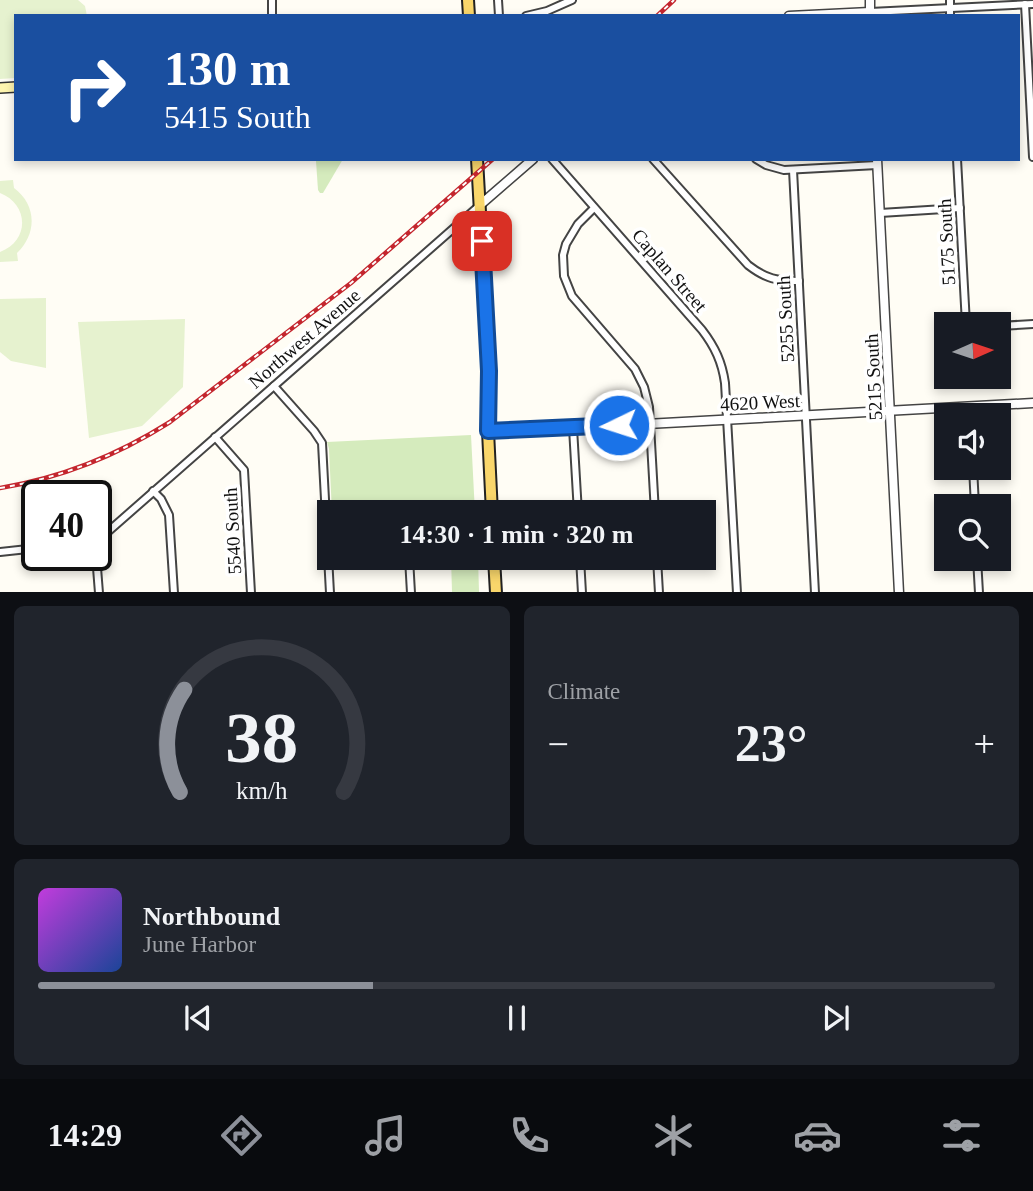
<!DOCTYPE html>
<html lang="en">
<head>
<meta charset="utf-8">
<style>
  :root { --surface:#171b24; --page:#20242c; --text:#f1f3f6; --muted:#9ea1a6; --line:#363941; --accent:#8c9099 }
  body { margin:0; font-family:Georgia,serif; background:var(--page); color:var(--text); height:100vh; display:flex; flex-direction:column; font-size:26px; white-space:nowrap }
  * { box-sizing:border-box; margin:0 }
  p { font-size:23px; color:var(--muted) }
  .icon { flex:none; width:38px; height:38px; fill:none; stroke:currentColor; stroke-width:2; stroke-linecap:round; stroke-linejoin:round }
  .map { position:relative; height:592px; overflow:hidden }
  .side { display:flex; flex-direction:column; gap:14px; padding:14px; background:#0d0f14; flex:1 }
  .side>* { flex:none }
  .top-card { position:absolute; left:14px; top:14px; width:1006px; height:147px; border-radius:0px; box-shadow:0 4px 10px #0003; background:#1a4fa0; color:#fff; overflow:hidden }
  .needle { width:46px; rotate:87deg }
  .controls { position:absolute; left:934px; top:312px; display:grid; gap:14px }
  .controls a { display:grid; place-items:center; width:77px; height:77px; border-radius:0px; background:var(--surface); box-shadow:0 4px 10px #0003; font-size:35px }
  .speed { position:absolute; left:21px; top:480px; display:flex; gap:14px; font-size:35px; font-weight:700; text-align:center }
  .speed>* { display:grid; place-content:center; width:91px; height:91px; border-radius:50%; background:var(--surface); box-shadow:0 4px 10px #0003; line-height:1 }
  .speed .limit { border:4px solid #111; border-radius:10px; background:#fff; color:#111 }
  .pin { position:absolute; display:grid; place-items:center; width:60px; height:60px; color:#fff; margin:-30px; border-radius:14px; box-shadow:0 4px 10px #0006 }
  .me { position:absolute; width:77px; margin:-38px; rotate:266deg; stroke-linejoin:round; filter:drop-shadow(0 0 5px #0008) }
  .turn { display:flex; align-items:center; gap:24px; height:147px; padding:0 35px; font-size:32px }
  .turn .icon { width:91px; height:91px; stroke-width:2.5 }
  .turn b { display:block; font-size:49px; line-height:60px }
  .big { font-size:52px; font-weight:600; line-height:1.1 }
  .side .tile { flex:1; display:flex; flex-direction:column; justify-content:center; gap:10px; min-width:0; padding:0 24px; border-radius:10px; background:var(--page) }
  .side .dial { align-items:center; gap:0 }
  .dial svg { height:182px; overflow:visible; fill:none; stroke:var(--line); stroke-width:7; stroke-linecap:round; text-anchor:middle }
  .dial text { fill:var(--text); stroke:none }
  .song { display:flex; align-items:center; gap:21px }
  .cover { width:84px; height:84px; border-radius:10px; background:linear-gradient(135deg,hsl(290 70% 55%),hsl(220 70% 35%)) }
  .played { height:7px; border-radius:4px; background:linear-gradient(90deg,var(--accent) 35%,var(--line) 35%) }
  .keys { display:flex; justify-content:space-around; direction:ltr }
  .heat { display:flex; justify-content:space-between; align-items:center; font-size:38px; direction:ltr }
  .side .tiles { flex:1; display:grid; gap:14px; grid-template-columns:1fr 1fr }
  .tile:last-child { grid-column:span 2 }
  .trip { position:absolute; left:317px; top:500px; width:399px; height:70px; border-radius:0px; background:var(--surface); box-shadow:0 4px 10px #0003; font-weight:600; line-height:70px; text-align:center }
  .tabs { display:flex; height:112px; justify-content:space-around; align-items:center; background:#090b0e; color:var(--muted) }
  .tabs .icon { width:49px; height:49px }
  .tabs .on { color:var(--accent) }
  .tabs b { font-size:32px; color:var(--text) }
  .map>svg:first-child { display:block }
  .green { fill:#d5ebbd }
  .pitch { fill:#e6f2cf }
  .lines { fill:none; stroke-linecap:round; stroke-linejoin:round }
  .minor-casing { stroke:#444; stroke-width:10 }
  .tertiary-casing { stroke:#444; stroke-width:11 }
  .secondary-casing { stroke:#333; stroke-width:12 }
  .primary-casing { stroke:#222; stroke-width:14 }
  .minor { stroke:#fff; stroke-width:6 }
  .tertiary { stroke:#fff; stroke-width:8 }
  .secondary { stroke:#fff6b0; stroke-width:9 }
  .primary { stroke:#f9d66b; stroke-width:10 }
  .rail-casing { stroke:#c4262e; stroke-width:4.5 }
  .rail { stroke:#fff; stroke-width:2; stroke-dasharray:5; stroke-linecap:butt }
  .route-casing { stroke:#114b97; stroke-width:18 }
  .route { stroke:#1a73e8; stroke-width:12 }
  .labels { text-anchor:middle; stroke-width:7; stroke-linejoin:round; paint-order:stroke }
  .street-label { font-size:19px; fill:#111; stroke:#fff }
</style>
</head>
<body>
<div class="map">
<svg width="1033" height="593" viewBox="0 0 1033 593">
  <rect width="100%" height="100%" fill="#fffdf5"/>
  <g class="green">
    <path d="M318 159H343L323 193H320L318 190 316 161Z"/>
    <path d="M471 435 475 513H332L329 449 327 442Z"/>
    <path d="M451 558H478L479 592H452Z"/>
  </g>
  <g class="pitch">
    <path d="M0 0H78L85 6 87 16H16V78L0 79Z"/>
    <path d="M13 180 14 188C37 205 37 234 17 253L18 261 0 262V252C30 241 29 204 0 193V181Z"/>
    <path d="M46 298V368L11 361 0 352V299Z"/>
    <path d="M185 319 183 387 142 426 89 438 78 322Z"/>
  </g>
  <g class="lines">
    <defs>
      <g id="minor">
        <path d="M498 0 499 16"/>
        <path d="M950 0V16"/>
        <path d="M1025 4 1033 157"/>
        <path d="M870 12 1033 4"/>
        <path d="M272 16V0"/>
        <path d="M526 16 547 11 572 0"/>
        <path d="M552 159 702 330C715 347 722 362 725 383L737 593"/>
        <path d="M653 159 748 265C766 279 777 281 799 281"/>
        <path d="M756 159 766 165 784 170 877 165"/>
        <path d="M957 159 966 324"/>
        <path d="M793 170 815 593"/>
        <path d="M594 208 578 224 566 244 563 255 564 276 572 296 635 369 644 387 649 407 655 513"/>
        <path d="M880 213 960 208"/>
        <path d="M999 326 1033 324"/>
        <path d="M274 386 314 431 322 443 330 593"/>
        <path d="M573 428 578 513"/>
        <path d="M215 437 244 470 251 593"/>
        <path d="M973 467 975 506"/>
        <path d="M153 491 161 499 169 515 174 593"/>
        <path d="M96 540 103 536 479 206"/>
        <path d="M0 552 37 548"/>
        <path d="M96 555 99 593"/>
        <path d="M409 558 411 593"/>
        <path d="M580 558 582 593"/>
        <path d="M657 558 659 593"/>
        <path d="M977 558 979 593"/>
      </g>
      <g id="tertiary">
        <path d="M870 0V16"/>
        <path d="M789 16 870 12"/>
        <path d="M877 159 899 593"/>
        <path d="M480 205 533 159"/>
        <path d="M488 431 573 428 1033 403"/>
      </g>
      <path id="secondary" d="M0 88 16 87"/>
      <g id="primary">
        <path d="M468 0 469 16"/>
        <path d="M477 159 489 371 488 431 492 513"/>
        <path d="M494 558 496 593"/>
      </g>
    </defs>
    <use href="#minor" class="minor-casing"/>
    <use href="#tertiary" class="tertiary-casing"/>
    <use href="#secondary" class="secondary-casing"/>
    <use href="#primary" class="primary-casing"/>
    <use href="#minor" class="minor"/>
    <use href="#tertiary" class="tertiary"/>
    <use href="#secondary" class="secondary"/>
    <use href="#primary" class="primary"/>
    <defs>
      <g id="rail">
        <path d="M657 16 674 0"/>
        <path d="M0 488C61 478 118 455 170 422L351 283 493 159"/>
      </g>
    </defs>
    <use href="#rail" class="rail-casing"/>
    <use href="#rail" class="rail"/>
  </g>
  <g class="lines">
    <defs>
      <path id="route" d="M482 241 489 371 488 431 619 425"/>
    </defs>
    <use href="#route" class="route-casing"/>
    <use href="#route" class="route"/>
  </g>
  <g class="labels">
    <g class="street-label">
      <text transform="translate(946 242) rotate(-93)" y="7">5175 South</text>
      <text transform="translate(670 270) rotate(49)" y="7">Caplan Street</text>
      <text transform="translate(785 319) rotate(-93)" y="7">5255 South</text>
      <text transform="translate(304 338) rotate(-41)" y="7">Northwest Avenue</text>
      <text transform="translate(873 377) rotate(-93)" y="7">5215 South</text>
      <text transform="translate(760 402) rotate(-3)" y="7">4620 West</text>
      <text transform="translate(232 531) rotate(-93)" y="7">5540 South</text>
    </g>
  </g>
</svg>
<div class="controls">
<a><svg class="needle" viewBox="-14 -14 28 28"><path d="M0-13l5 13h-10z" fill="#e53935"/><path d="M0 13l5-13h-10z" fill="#9ea1a6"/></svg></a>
<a><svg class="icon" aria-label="sound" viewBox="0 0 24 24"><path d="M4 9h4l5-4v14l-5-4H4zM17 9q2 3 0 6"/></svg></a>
<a><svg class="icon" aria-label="search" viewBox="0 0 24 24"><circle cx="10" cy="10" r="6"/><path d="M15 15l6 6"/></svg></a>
</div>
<div class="speed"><div class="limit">40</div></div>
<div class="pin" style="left:482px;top:241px;background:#d93025"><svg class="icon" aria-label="arrive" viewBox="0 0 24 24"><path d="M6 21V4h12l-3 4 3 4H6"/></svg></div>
<svg class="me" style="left:619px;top:425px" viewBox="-20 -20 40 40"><circle r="17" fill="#1a73e8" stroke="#fff" stroke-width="3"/><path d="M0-11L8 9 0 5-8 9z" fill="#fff"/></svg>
<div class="trip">14:30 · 1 min · 320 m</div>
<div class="top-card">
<div class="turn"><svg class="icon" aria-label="right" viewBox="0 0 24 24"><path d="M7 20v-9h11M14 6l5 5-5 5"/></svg><div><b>130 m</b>5415 South</div></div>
</div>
</div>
<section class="side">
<div class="tiles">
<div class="tile dial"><svg viewBox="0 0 100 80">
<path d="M14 69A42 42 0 1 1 86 69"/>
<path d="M14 69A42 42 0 0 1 16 24" stroke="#8c9099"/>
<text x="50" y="56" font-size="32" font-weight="700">38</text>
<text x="50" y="72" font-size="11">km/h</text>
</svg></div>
<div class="tile"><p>Climate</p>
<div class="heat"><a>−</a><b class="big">23°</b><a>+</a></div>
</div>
<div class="tile">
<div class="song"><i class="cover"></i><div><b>Northbound</b><p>June Harbor</p></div></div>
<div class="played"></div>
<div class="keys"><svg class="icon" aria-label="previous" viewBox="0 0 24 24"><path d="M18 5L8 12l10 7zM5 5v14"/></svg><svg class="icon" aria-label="pause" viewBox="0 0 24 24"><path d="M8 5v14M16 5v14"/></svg><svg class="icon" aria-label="next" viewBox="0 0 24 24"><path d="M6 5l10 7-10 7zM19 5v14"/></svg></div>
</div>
</div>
</section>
<nav class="tabs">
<b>14:29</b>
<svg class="icon on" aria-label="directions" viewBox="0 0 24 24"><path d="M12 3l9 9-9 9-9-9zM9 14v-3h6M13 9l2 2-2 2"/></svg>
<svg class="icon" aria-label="music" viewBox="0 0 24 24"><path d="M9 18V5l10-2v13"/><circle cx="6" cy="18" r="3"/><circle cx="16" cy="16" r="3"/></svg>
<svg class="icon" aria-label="phone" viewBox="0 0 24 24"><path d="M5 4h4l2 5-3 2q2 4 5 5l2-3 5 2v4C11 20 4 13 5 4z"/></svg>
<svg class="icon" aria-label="climate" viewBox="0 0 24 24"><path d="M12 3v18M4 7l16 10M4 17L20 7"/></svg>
<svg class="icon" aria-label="car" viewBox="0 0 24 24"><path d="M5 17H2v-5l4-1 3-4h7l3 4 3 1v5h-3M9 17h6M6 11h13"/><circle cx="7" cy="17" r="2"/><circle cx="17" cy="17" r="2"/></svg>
<svg class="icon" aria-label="filters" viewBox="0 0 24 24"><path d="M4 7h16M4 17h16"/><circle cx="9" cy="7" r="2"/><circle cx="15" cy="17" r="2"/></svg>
</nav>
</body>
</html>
